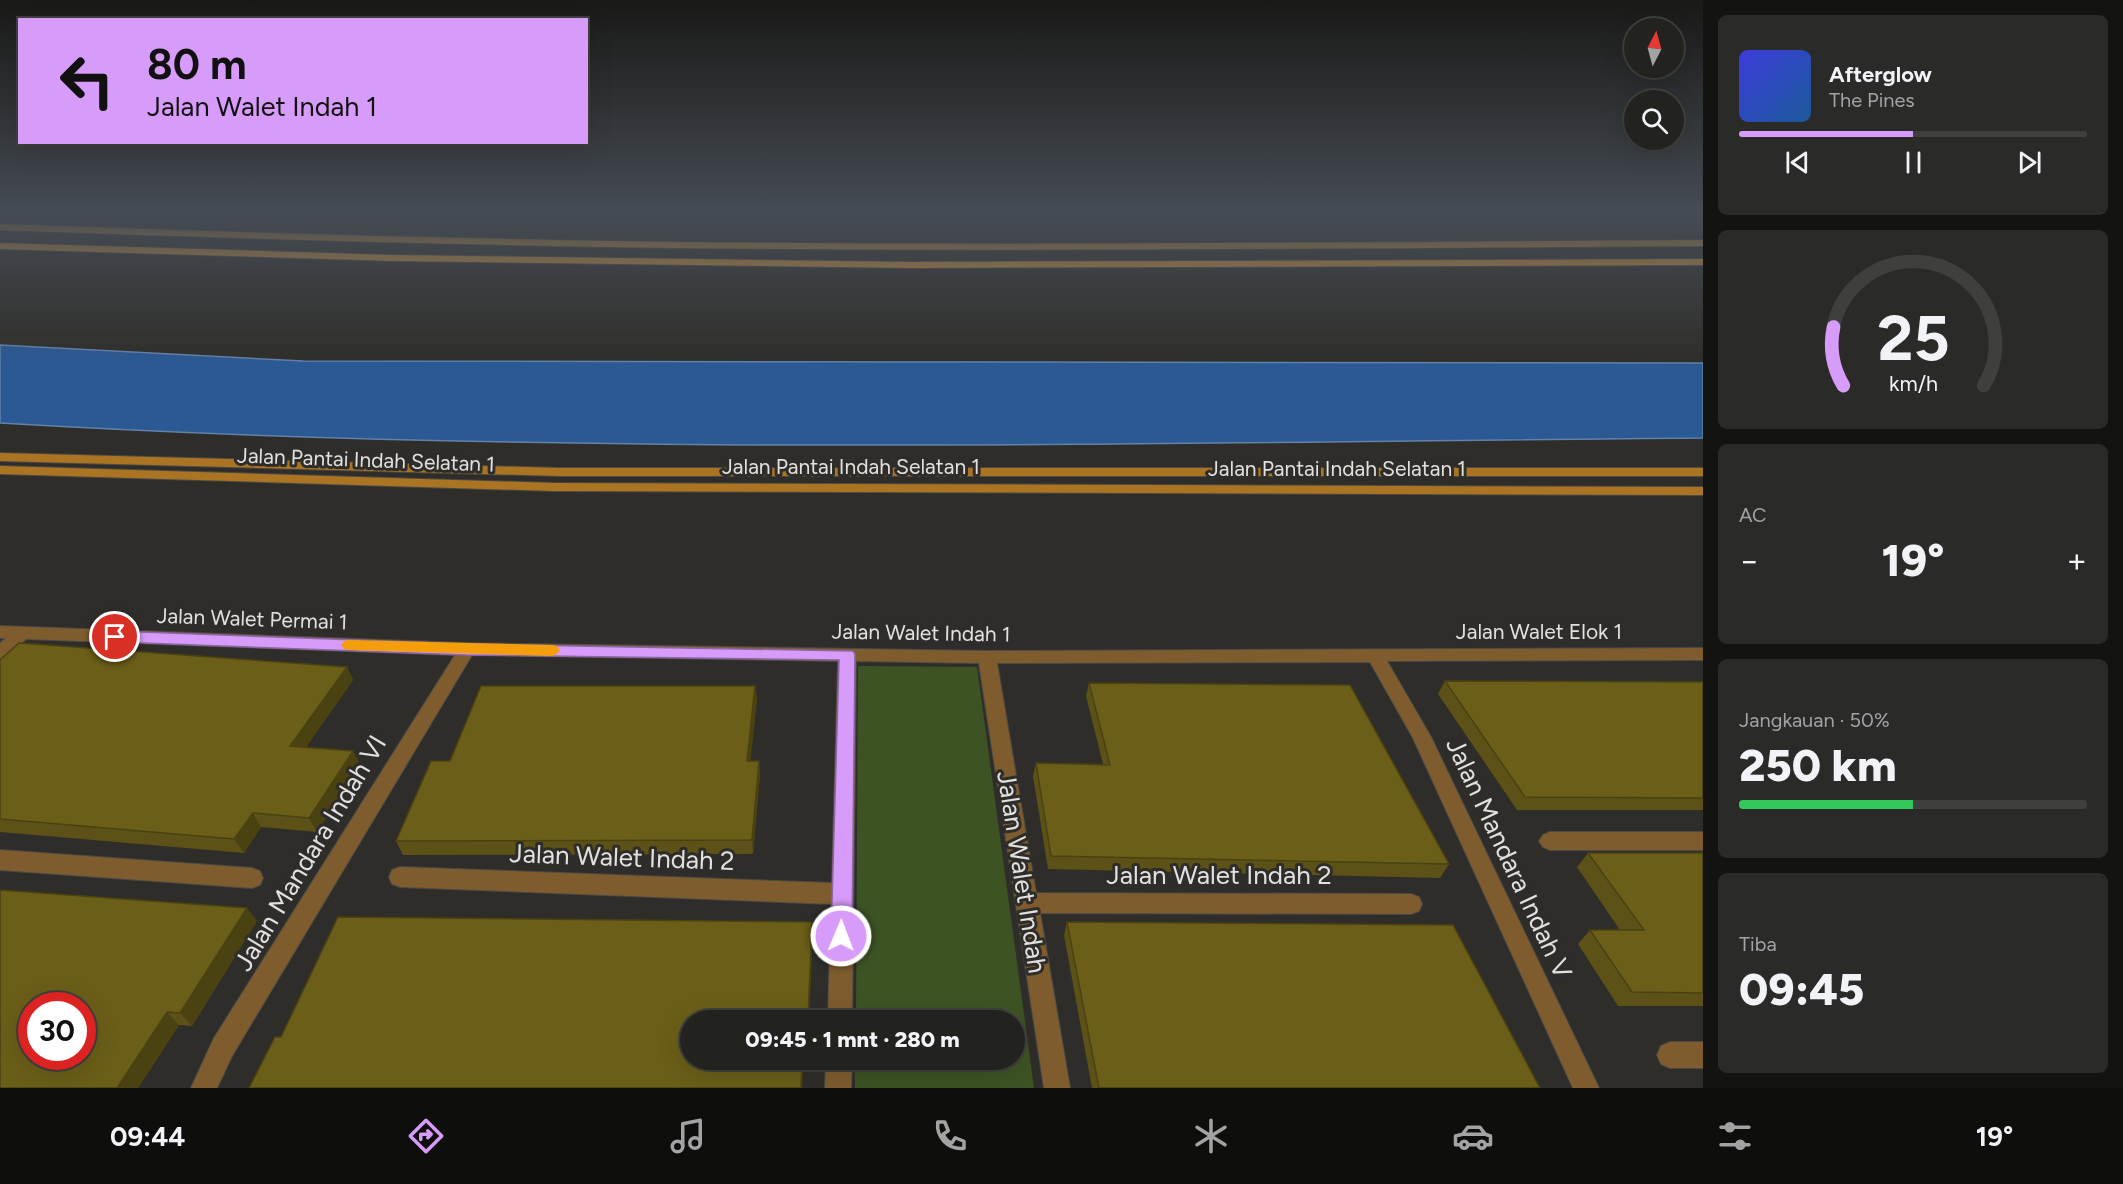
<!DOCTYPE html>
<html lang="id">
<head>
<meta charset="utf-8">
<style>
  :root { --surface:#22221f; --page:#2a2a28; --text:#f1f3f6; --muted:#a2a4a4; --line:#3f3f3d; --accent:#d79bf9 }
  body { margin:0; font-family:Figtree,sans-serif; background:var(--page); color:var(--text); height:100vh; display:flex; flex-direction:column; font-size:22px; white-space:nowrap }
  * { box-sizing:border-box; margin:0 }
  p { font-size:20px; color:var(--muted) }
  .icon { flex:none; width:33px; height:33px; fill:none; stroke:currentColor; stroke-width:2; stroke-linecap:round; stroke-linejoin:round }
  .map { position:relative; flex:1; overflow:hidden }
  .sheet { display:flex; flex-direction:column; gap:15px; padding:15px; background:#131311; width:420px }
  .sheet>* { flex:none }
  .guide { position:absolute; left:18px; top:18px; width:570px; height:126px; border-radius:0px; box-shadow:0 6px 24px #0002,0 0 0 2px var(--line); background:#d79bf9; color:#111; overflow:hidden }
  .needle { width:39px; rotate:6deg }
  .tools { position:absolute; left:1624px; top:18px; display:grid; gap:12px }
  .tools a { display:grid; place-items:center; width:60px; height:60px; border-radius:50%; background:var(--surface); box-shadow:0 6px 24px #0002,0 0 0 2px var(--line); font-size:30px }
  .speed { position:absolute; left:18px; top:992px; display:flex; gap:12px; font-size:30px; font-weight:700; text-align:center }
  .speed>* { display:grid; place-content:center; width:78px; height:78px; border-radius:50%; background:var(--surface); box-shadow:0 6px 24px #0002,0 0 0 2px var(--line); line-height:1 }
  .speed .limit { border:9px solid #d22; background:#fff; color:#111 }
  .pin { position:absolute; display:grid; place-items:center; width:51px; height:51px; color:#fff; margin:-26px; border:3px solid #fff; border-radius:50%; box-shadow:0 2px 6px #0007 }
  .me { position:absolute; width:66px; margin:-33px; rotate:1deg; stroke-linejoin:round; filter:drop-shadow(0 0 4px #0008) }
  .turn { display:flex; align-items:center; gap:21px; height:126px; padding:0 30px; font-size:27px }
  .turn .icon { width:78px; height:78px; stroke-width:2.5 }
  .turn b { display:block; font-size:42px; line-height:51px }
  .big { font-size:45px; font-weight:800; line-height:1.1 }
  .sheet .tile { flex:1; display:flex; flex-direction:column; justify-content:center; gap:9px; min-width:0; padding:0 21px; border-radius:9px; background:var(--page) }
  .sheet .dial { align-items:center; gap:0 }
  .dial svg { height:156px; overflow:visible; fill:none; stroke:var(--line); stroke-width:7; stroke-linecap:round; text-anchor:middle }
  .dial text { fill:var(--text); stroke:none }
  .song { display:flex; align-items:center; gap:18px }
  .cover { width:72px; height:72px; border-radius:9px; background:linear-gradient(135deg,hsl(240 70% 55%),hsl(210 70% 35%)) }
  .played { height:6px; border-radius:3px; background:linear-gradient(90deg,var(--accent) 50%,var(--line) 50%) }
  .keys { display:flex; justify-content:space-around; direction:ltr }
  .heat { display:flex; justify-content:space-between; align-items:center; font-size:33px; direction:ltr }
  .charge { height:9px; border-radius:4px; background:linear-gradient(90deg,#34c759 50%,var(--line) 0) }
  .trip { position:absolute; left:680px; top:1010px; width:345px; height:60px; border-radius:30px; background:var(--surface); box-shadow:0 6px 24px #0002,0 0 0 2px var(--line); font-weight:800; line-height:60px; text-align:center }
  .tabs { display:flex; height:96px; justify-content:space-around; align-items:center; background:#0e0e0c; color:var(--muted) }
  .tabs .icon { width:42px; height:42px }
  .tabs .on { color:var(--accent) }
  .tabs b { font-size:27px; color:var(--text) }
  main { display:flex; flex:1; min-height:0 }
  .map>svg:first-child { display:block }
  .green { fill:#3d5324 }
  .water { fill:#2b5994; stroke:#6282aa; stroke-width:1.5 }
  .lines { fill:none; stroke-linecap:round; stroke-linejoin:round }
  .street-casing { stroke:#4b4a46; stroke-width:2 }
  .secondary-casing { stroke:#4b4a46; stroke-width:2 }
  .highway-casing { stroke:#4b4a46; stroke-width:2 }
  .street { fill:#7e5c2e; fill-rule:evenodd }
  .secondary { fill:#ab7423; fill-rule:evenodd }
  .highway { fill:#e09d3c; fill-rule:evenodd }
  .wall { fill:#5c5116 }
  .shaded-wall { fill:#4b4212 }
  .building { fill:#6b5e19; stroke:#4b4212; stroke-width:1.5; fill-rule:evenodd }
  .route { fill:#d79bf9; stroke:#8c65a2; stroke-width:1.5 }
  .slow { fill:#f59e0b }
  .labels { text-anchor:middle; stroke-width:6; stroke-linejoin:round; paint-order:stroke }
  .street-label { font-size:21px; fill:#e2e1df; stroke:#2e2d29 }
  .near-street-label { font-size:26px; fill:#e2e1df; stroke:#2e2d29 }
</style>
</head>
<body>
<main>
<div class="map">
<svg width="1703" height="1088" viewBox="0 0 1703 1088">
  <rect width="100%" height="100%" fill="#2e2d29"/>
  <path class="green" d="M858 666 977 667 1034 1088H855V1059H1014V1020H856Z"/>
  <path class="water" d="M0 345 303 361 1703 363V438C1135 443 567 457 0 423Z"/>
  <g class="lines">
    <defs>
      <g id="street">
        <path d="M0 626 467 643 987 651 1703 648V660L1387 661 1431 737 1599 1088H1573L1413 738 1370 662 997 663 1036 893 1411 894 1419 897 1422 904 1419 911 1411 914 1040 913 1070 1088H1044L979 663 856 661 852 1020H828L831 904 400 887 392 884 389 877 392 870 400 867 832 883 838 661 472 655 232 1056 217 1088H191L214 1038 455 655 26 639 6 657 0 659V643L6 638H0Z"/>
        <path d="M1550 832H1703V850H1550L1543 847 1539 841 1543 835Z"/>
        <path d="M0 850 252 868 260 871 263 878 260 885 252 888 0 870Z"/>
        <path d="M1670 1042H1703V1068H1670L1661 1064 1657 1055 1661 1046Z"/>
        <path d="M826 1059H852L851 1088H825Z"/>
      </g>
      <g id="secondary">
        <path d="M0 453 560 468H1703V476H560L0 461Z"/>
        <path d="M0 466 553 483 1703 487V495L553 491 0 474Z"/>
      </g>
      <g id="highway">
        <path d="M0 224C225 232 451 239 676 242 1018 246 1361 242 1703 240V246C1361 248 1018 252 676 248 451 245 225 238 0 230Z"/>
        <path d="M0 243 394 255 912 262 1703 259V265L912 268 394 261 0 249Z"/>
      </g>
    </defs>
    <use href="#street" class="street-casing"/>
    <use href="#secondary" class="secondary-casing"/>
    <use href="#highway" class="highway-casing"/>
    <use href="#street" class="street"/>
    <use href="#secondary" class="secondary"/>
    <use href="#highway" class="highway"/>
  </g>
  <g class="wall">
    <path d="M0 660 347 667 353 680 306 747 360 764 317 832 261 827 244 853 0 832Z"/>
    <path d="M1445 681 1703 682V810H1517L1438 694Z"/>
    <path d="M1089 683 1449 864 1440 878 1048 869 1033 776 1036 763 1103 764 1086 696Z"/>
    <path d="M755 686 757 699 750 761H759L760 774 753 854 403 855 396 841 450 761Z"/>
    <path d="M1588 853H1703V1006H1618L1578 944 1590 930H1620L1577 867Z"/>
    <path d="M257 921 192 1026 179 1025 138 1088H0Z"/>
    <path d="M1067 922 1540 1088H1092L1064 935Z"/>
  </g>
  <g class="shaded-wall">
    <path d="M347 667 353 680 297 759 290 746Z"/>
    <path d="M755 686 757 699 749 774 747 761Z"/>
    <path d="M353 751 360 764 317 832 309 818Z"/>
    <path d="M759 761 760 774 753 854 752 840Z"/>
    <path d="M253 813 261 827 244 853 234 839Z"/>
    <path d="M247 908 257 921 192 1026 180 1013Z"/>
    <path d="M812 922 813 934 809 1020H808Z"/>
    <path d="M167 1012 179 1025 138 1088H117Z"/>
    <path d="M802 1059H804L802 1088H801Z"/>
  </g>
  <g class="building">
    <path d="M19 643 347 667 290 746 353 751 309 818 253 813 234 839 0 819V660Z"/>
    <path d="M1445 681 1703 682V798L1525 797Z"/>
    <path d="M1089 683 1350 685 1449 864 1051 856 1036 763 1110 765Z"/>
    <path d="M481 686H755L747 761H759L752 840 396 841 431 761H450Z"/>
    <path d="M1588 853H1703V993L1632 992 1590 930H1644Z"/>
    <path d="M0 890 247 908 180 1013 167 1012 117 1088H0ZM32 1005H82V1056H32Z"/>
    <path d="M338 917 812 922 808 1020H690V1059H802L801 1088H249L275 1037H281Z"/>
    <path d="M1067 922 1453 925 1540 1088H1099Z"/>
  </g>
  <linearGradient id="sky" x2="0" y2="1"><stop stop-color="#191917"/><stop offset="0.58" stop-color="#464c54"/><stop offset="1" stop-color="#464c54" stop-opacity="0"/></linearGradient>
  <rect width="1703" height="366" fill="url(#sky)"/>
  <path class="route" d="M115 631 467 644 853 651 855 654 852 936 849 943 841 946 834 943 831 936 839 660 467 655 115 642 109 641 107 637 109 633Z"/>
  <path class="slow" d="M349 640 552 645 557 646 560 650 557 654 552 656 349 650 344 649 341 645 344 641Z"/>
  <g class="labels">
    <g class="street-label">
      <text transform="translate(366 460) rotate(2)" y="7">Jalan Pantai Indah Selatan 1</text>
      <text x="851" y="474">Jalan Pantai Indah Selatan 1</text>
      <text x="1337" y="476">Jalan Pantai Indah Selatan 1</text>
      <text transform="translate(252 619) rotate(2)" y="7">Jalan Walet Permai 1</text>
      <text x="1539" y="639">Jalan Walet Elok 1</text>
      <text transform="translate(921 633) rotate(1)" y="7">Jalan Walet Indah 1</text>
    </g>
    <g class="near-street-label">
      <text transform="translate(310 853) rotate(-59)" y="9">Jalan Mandara Indah VI</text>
      <text transform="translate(622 857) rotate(2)" y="9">Jalan Walet Indah 2</text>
      <text transform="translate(1509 858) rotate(65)" y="9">Jalan Mandara Indah V</text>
      <text transform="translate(1022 872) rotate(81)" y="9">Jalan Walet Indah</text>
      <text x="1219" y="884">Jalan Walet Indah 2</text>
    </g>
  </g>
</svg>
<div class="tools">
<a><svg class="needle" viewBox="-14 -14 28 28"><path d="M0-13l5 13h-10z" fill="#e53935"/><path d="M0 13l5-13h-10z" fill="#a2a4a4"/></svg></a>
<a><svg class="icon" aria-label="search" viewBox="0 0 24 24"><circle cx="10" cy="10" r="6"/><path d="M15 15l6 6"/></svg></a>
</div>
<div class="speed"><div class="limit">30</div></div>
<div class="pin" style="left:115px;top:637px;background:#d93025"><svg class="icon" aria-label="arrive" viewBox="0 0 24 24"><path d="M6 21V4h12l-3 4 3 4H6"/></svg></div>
<svg class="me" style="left:841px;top:936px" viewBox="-20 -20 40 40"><circle r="17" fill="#d79bf9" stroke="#fff" stroke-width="3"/><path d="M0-11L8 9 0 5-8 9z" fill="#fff"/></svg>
<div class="trip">09:45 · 1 mnt · 280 m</div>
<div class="guide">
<div class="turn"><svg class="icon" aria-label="left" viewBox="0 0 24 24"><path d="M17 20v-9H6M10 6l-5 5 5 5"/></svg><div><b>80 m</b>Jalan Walet Indah 1</div></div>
</div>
</div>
<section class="sheet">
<div class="tile">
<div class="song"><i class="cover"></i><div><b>Afterglow</b><p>The Pines</p></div></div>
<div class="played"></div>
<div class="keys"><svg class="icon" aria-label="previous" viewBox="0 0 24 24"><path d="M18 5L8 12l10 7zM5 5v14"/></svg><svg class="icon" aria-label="pause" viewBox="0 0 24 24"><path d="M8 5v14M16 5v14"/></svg><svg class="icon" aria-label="next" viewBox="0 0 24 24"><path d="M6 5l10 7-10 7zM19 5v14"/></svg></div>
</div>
<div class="tile dial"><svg viewBox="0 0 100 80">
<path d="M14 69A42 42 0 1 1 86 69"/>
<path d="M14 69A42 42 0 0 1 9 39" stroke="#d79bf9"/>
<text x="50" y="56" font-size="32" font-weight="700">25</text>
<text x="50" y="72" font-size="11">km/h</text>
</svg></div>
<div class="tile"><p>AC</p>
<div class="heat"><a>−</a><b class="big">19°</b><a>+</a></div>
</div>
<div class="tile"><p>Jangkauan · 50%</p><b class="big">250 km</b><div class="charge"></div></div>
<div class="tile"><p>Tiba</p><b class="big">09:45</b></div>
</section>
</main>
<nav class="tabs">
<b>09:44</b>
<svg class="icon on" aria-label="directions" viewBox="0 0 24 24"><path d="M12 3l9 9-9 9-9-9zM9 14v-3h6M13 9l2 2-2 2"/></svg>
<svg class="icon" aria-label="music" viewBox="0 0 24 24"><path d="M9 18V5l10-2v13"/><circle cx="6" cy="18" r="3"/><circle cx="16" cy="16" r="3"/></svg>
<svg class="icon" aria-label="phone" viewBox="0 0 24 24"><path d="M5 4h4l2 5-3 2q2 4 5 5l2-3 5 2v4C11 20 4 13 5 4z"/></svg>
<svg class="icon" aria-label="climate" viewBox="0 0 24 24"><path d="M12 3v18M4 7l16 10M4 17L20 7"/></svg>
<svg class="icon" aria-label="car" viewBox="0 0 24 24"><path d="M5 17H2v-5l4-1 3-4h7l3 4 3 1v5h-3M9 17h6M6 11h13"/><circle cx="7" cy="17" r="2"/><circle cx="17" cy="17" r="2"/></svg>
<svg class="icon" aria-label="filters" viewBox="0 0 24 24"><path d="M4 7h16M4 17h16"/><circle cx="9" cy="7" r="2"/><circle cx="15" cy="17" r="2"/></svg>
<b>19°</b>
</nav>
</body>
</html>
